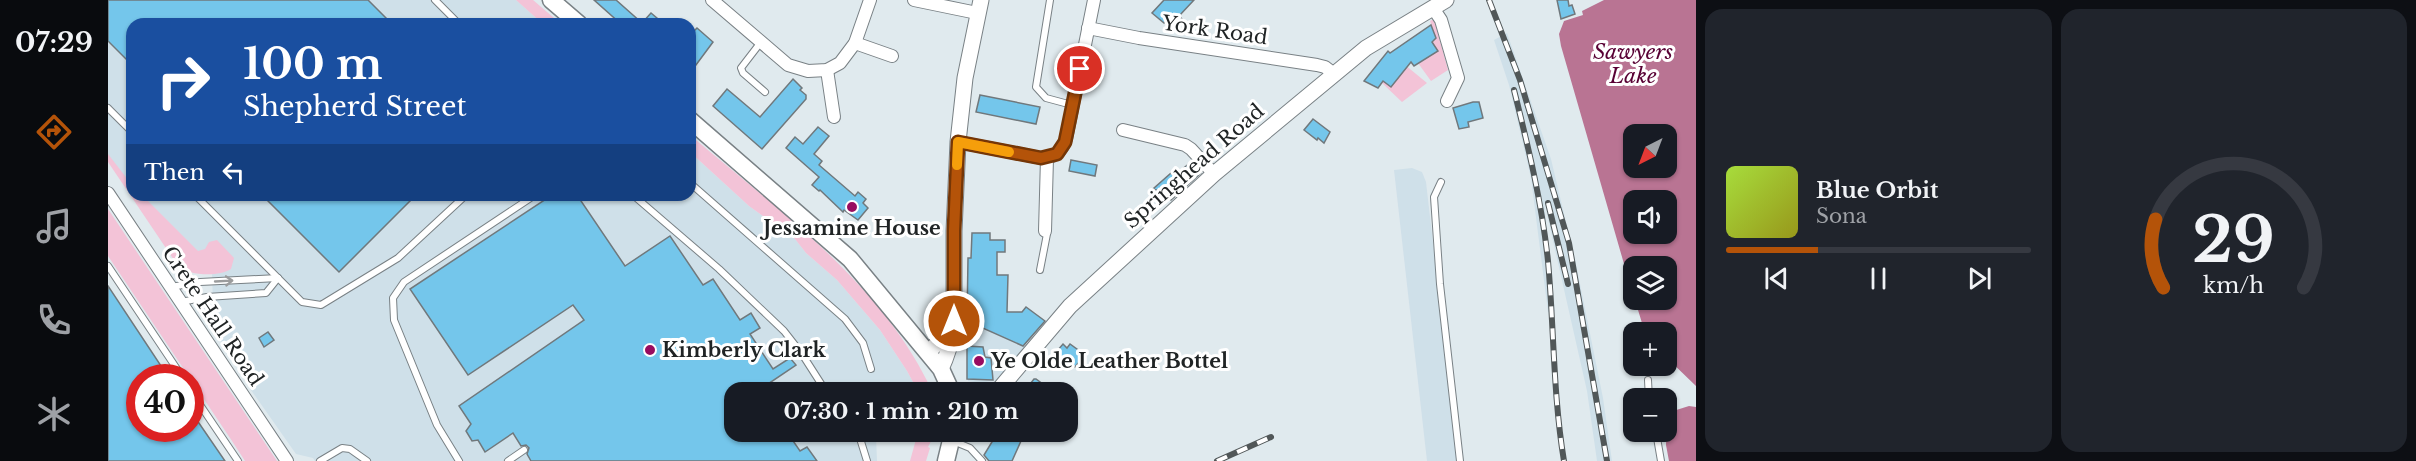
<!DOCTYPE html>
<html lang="en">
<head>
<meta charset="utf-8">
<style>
  :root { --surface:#171b24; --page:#20242c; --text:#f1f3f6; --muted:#9ea1a6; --line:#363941; --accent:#b45309 }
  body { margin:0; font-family:"Libre Baskerville",serif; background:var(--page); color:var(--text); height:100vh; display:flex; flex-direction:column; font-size:22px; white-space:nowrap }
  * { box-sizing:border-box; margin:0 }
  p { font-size:20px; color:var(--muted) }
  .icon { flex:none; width:33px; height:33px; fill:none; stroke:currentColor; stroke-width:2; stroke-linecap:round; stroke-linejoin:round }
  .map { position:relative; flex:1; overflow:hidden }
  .sheet { display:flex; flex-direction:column; gap:9px; padding:9px; background:#0d0f14; width:720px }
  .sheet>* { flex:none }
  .top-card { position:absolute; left:18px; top:18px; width:570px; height:183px; border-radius:18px; box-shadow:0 2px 4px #0004; background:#1a4fa0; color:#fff; overflow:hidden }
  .needle { width:39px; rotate:222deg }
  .controls { position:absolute; left:1515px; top:124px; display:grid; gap:12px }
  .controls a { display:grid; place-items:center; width:54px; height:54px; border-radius:12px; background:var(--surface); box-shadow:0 2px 4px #0004; font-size:30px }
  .speed { position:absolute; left:18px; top:364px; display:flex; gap:12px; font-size:30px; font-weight:700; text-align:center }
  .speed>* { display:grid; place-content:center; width:78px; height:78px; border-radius:50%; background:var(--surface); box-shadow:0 2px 4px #0004; line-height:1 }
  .speed .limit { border:9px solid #d22; background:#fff; color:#111 }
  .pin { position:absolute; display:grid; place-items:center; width:51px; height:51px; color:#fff; margin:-26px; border:3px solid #fff; border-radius:50%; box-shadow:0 2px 6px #0007 }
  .me { position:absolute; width:66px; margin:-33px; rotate:0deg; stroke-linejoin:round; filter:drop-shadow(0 0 4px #0008) }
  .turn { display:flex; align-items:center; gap:21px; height:126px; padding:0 18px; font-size:27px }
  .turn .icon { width:78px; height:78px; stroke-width:2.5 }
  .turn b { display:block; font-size:42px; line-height:51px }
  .then { display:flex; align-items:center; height:57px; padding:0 18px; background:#0003; gap:12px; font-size:22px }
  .sheet .widget { flex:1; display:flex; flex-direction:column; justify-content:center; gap:9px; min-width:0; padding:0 21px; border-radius:18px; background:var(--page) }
  .sheet .dial { align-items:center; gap:0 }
  .dial svg { height:156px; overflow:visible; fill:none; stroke:var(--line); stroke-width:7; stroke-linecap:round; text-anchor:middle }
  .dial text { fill:var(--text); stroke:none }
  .song { display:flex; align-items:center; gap:18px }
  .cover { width:72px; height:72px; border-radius:9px; background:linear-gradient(135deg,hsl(80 70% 55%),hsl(60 70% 35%)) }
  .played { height:6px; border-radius:3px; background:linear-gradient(90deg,var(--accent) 30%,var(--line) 30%) }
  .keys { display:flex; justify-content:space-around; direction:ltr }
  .sheet .tiles { flex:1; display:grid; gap:9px; grid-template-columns:repeat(2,1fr) }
  .trip { position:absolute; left:616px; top:382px; width:354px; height:60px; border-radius:18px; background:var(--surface); box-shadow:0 2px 4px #0004; font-weight:700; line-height:60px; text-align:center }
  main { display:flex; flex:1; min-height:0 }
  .tabs { display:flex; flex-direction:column; width:108px; justify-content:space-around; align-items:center; background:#090b0e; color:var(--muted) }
  .tabs .icon { width:42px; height:42px }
  .tabs .on { color:var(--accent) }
  .tabs b { font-size:27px; color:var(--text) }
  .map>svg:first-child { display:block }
  .built { fill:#cfe0e9 }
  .green { fill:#f3c3d7 }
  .water { fill:#b97493; fill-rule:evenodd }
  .building { fill:#74c6eb; stroke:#70787c; stroke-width:1.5 }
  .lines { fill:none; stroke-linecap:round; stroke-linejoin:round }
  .service-casing { stroke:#798185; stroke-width:8 }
  .minor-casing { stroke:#798185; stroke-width:14 }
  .tertiary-casing { stroke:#798185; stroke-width:17 }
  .secondary-casing { stroke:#798185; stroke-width:19 }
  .service { stroke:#fff; stroke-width:6 }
  .minor { stroke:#fff; stroke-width:12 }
  .tertiary { stroke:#fff; stroke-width:15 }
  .secondary { stroke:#fff; stroke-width:16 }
  .rail-casing { stroke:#515758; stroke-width:6 }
  .rail { stroke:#fff; stroke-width:4; stroke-dasharray:11; stroke-linecap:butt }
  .oneway { stroke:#9b9c9d }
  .route-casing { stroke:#753606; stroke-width:15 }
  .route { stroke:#b45309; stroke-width:10 }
  .slow { stroke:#f59e0b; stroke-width:10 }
  .poi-dot { fill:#980c60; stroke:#fff; stroke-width:2 }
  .labels { text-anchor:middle; stroke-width:6; stroke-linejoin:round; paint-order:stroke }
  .street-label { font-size:20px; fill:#202425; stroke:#fff }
  .poi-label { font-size:20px; font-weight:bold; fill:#202425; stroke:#fff; text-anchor:start }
  .water-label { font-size:21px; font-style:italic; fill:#580034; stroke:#fff }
</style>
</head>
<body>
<main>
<nav class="tabs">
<b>07:29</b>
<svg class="icon on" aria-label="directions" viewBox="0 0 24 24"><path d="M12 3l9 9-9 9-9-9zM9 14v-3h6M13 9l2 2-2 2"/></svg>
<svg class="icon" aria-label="music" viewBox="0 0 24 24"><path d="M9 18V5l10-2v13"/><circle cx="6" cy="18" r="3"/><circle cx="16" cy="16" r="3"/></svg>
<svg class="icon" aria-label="phone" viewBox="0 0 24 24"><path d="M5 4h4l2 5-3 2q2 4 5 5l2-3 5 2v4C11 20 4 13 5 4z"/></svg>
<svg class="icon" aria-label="climate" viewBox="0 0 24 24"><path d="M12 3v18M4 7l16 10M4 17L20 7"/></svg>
</nav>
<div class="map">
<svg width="1588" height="461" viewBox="0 0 1588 461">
  <rect width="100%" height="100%" fill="#e0eaee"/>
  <g class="built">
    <path d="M0 0H408L435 24H24V195H582V152L641 206 687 239 698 253 729 280 772 330 799 371 811 393H627V432H766L768 436 769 461H207L205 458 188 454 138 383 145 378 142 373 145 370 141 363 131 369 95 313 97 307 105 306 104 272 72 267 0 160Z"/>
    <path d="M1399 33 1443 159 1468 264 1495 398 1504 461H1489L1479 391 1436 201 1447 311 1440 312 1423 178 1401 85 1386 40Z"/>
    <path d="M1304 168 1314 172 1318 182 1350 461H1319L1286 170Z"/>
    <path d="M857 313 896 326 923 349 917 347 889 380 873 383 860 381V326H869L857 321Z"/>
  </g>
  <g class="green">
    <path d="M408 0H425L453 24H435Z"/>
    <path d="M1326 19 1340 70 1323 81 1310 63 1328 38 1322 21Z"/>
    <path d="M1291 60 1319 83 1294 102 1273 82 1275 81 1283 87 1289 80Z"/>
    <path d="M582 135C670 210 775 284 825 393H811L799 371 772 330 729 280 698 253 687 239 641 206 582 152Z"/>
    <path d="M0 154 24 185V195H34L90 251 97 249 101 242 109 240 126 258 123 269C111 277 81 276 70 266L0 162Z"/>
    <path d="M0 209 169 461H137L124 441 0 256Z"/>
    <path d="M810 432H828L820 447 822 448 818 461H802Z"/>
  </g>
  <g class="water">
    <path d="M1496 0H1588V386L1559 358 1558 333H1537L1527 300H1558V267H1526L1525 295 1453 46 1451 34 1456 21 1475 15 1474 11ZM1526 135H1558V168H1526ZM1526 201H1558V234H1526Z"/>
    <path d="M1581 406 1588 407V461H1561L1558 445 1559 416 1562 412Z"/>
  </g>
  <g class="building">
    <path d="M0 0H260L284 24H24V65L0 41Z"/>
    <path d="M486 0H508L534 23 543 13 556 24H513Z"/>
    <path d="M1056 0H1086L1071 16 1076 21 1070 28 1060 19 1056 23 1044 13Z"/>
    <path d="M1449 0H1460L1461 6 1464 5 1467 14 1453 19Z"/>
    <path d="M1323 25 1328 38 1324 42 1330 51 1306 66 1303 62 1283 87 1275 81 1270 88 1256 81 1280 51 1282 53Z"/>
    <path d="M589 28 605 42 582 73V35Z"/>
    <path d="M685 79 694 88 692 90 698 95V99L654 149 605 106 619 89 652 117Z"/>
    <path d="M872 95 932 107 928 124 868 112Z"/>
    <path d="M1365 102H1371L1375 118 1360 122 1361 127 1351 129 1345 108Z"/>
    <path d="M1205 119 1222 132 1216 143 1210 138 1209 140 1196 130Z"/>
    <path d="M710 127 721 136 706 154 714 161 711 165 747 196 750 192 758 199 755 203 760 208 750 220 736 210 735 212 712 190 711 191 704 185 711 177 678 148 687 137 695 144Z"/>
    <path d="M963 160 989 165 987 176 961 171Z"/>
    <path d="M1083 162 1093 173 1063 200 1055 192 1045 189 1063 173 1066 176Z"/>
    <path d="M154 195H308L231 272Z"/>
    <path d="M444 195H469L517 266 562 236 595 285 605 279 632 320 643 313 652 328 642 334 665 369 682 358 688 365 651 390 653 393H627V432H679L692 451 699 447 709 461H423L419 454 421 448 418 445 413 446 405 433 377 452 370 440 364 441 358 431 363 424 351 406 476 320 465 305 360 375 302 289Z"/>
    <path d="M864 233H882V240H897V252H889V275H900L899 312H914L918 307 937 321 915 346 859 321 860 258H863Z"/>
    <path d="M0 286 61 378H32V429H82V410L117 461H0Z"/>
    <path d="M160 332 166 340 156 347 151 338Z"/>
    <path d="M955 344 959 348 962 344 977 355 967 367 956 358 954 363 943 358Z"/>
    <path d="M859 346 875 347 877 357 883 358 885 380 859 379Z"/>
    <path d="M926 379H928L947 393H915Z"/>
    <path d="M890 432H917L904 461H881L876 455Z"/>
  </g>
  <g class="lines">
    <defs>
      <g id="service">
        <path d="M327 0 351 24"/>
        <path d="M942 0 928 87 938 98 964 105"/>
        <path d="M653 42 633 68 635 73 657 92"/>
        <path d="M0 108 24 132"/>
        <path d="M1333 182 1326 197 1332 284 1352 461"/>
        <path d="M582 183 737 319 755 343 763 369"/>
        <path d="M87 195 194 302 213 305 290 258 358 195"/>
        <path d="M525 195 611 269 676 331 694 354 719 393"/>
        <path d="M0 266 75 378"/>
        <path d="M932 270 939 234 937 231"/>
        <path d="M63 287 92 282 170 278"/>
        <path d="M73 302 99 297 158 293 170 278"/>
        <path d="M1540 380 1541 399"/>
        <path d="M82 390 130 461"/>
        <path d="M750 432 759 461"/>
        <path d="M1548 432 1553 461"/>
        <path d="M845 441 862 448 874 461"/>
        <path d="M212 461 234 448 242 449 259 461"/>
        <path d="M351 461 329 425 286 320 285 298 296 282 427 195"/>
        <path d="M400 461 416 450"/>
      </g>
      <g id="minor">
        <path d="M604 0 680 65 700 71 719 70 732 63 747 43 762 0"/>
        <path d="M806 0 869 13"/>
        <path d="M1325 8 1333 20 1350 78 1339 101"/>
        <path d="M980 28 1031 38 1209 65 1217 67 1226 74"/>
        <path d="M747 43 784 56"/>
        <path d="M719 70 726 117"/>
        <path d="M1015 130 1077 145 1083 149 1106 174"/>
        <path d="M850 142 933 158C946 158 954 152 958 139L986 0"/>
        <path d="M0 193 179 461"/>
        <path d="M937 231 939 158"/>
      </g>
      <g id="tertiary">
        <path d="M820 352 831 342 843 338"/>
        <path d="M833 369C840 354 843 343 846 327V231L850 142 857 78 873 0"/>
        <path d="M888 393 962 306 1106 174 1258 48 1338 0"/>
      </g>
      <g id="secondary">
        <path d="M443 0 471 24"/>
        <path d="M582 120 742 259 833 369 844 393"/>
        <path d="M838 461 845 432"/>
      </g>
    </defs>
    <use href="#service" class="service-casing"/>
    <use href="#minor" class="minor-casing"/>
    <use href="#tertiary" class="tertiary-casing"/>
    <use href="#secondary" class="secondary-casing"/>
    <use href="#service" class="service"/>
    <use href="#minor" class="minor"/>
    <use href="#tertiary" class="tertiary"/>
    <use href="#secondary" class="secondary"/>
    <defs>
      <g id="rail">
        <path d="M1381 0 1412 80 1461 243 1499 461"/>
        <path d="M1406 90C1420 146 1434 203 1440 261 1446 327 1445 395 1456 461"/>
        <path d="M1440 203 1460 284"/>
        <path d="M1109 461 1163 437"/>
      </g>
    </defs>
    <use href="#rail" class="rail-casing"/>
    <use href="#rail" class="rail"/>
  </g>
  <defs><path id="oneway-shaft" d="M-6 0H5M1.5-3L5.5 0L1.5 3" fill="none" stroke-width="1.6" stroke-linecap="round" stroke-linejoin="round" transform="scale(1.5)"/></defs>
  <use class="oneway" href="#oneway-shaft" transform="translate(116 281) rotate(-3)"/>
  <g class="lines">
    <defs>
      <path id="route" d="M846 321V231L850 142 933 158 949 154 957 142 972 69"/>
    </defs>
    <use href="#route" class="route-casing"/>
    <use href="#route" class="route"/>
    <path class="slow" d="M849 165 850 142 901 152"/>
  </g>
  <g class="poi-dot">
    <circle cx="744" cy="207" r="6"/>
    <circle cx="542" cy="350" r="6"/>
    <circle cx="871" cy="361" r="6"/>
  </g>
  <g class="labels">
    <g class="street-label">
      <text transform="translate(1107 30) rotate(8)" y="7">York Road</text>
      <text transform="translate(1086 166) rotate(-41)" y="7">Springhead Road</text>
      <text transform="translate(105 316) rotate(56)" y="7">Crete Hall Road</text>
    </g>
    <g class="poi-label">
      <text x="744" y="235" text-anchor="middle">Jessamine House</text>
      <text x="554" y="357">Kimberly Clark</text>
      <text x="883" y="368">Ye Olde Leather Bottel</text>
    </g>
    <g class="water-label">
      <text x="1525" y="59">Sawyers<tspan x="1525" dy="24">Lake</tspan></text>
    </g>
  </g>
</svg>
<div class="controls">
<a><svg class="needle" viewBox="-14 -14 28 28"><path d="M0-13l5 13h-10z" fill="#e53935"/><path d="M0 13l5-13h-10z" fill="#9ea1a6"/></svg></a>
<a><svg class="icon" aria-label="sound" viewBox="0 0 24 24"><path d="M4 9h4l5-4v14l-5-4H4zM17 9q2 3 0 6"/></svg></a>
<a><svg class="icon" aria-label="layers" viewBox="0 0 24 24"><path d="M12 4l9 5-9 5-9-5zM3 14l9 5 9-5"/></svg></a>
<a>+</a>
<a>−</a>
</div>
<div class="speed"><div class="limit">40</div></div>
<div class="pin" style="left:972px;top:69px;background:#d93025"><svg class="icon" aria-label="arrive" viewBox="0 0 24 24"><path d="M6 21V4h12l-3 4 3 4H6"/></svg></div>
<svg class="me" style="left:846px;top:321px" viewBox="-20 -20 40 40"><circle r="17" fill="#b45309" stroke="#fff" stroke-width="3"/><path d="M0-11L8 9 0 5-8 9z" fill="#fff"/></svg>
<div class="trip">07:30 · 1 min · 210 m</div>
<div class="top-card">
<div class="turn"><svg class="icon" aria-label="right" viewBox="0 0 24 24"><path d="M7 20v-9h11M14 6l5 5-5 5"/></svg><div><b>100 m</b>Shepherd Street</div></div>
<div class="then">Then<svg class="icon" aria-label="left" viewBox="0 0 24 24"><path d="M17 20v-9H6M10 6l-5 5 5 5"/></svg></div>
</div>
</div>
<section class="sheet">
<div class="tiles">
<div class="widget">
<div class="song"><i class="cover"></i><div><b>Blue Orbit</b><p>Sona</p></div></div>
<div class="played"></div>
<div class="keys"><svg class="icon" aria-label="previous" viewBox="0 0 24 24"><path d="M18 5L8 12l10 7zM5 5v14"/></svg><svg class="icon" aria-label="pause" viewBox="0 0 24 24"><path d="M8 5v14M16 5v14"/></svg><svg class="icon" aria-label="next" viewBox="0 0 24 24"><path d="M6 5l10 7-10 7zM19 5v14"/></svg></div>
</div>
<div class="widget dial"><svg viewBox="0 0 100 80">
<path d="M14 69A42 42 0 1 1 86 69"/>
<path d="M14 69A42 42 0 0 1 10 34" stroke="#b45309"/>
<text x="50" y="56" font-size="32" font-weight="700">29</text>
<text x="50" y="72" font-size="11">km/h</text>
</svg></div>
</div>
</section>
</main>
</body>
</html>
